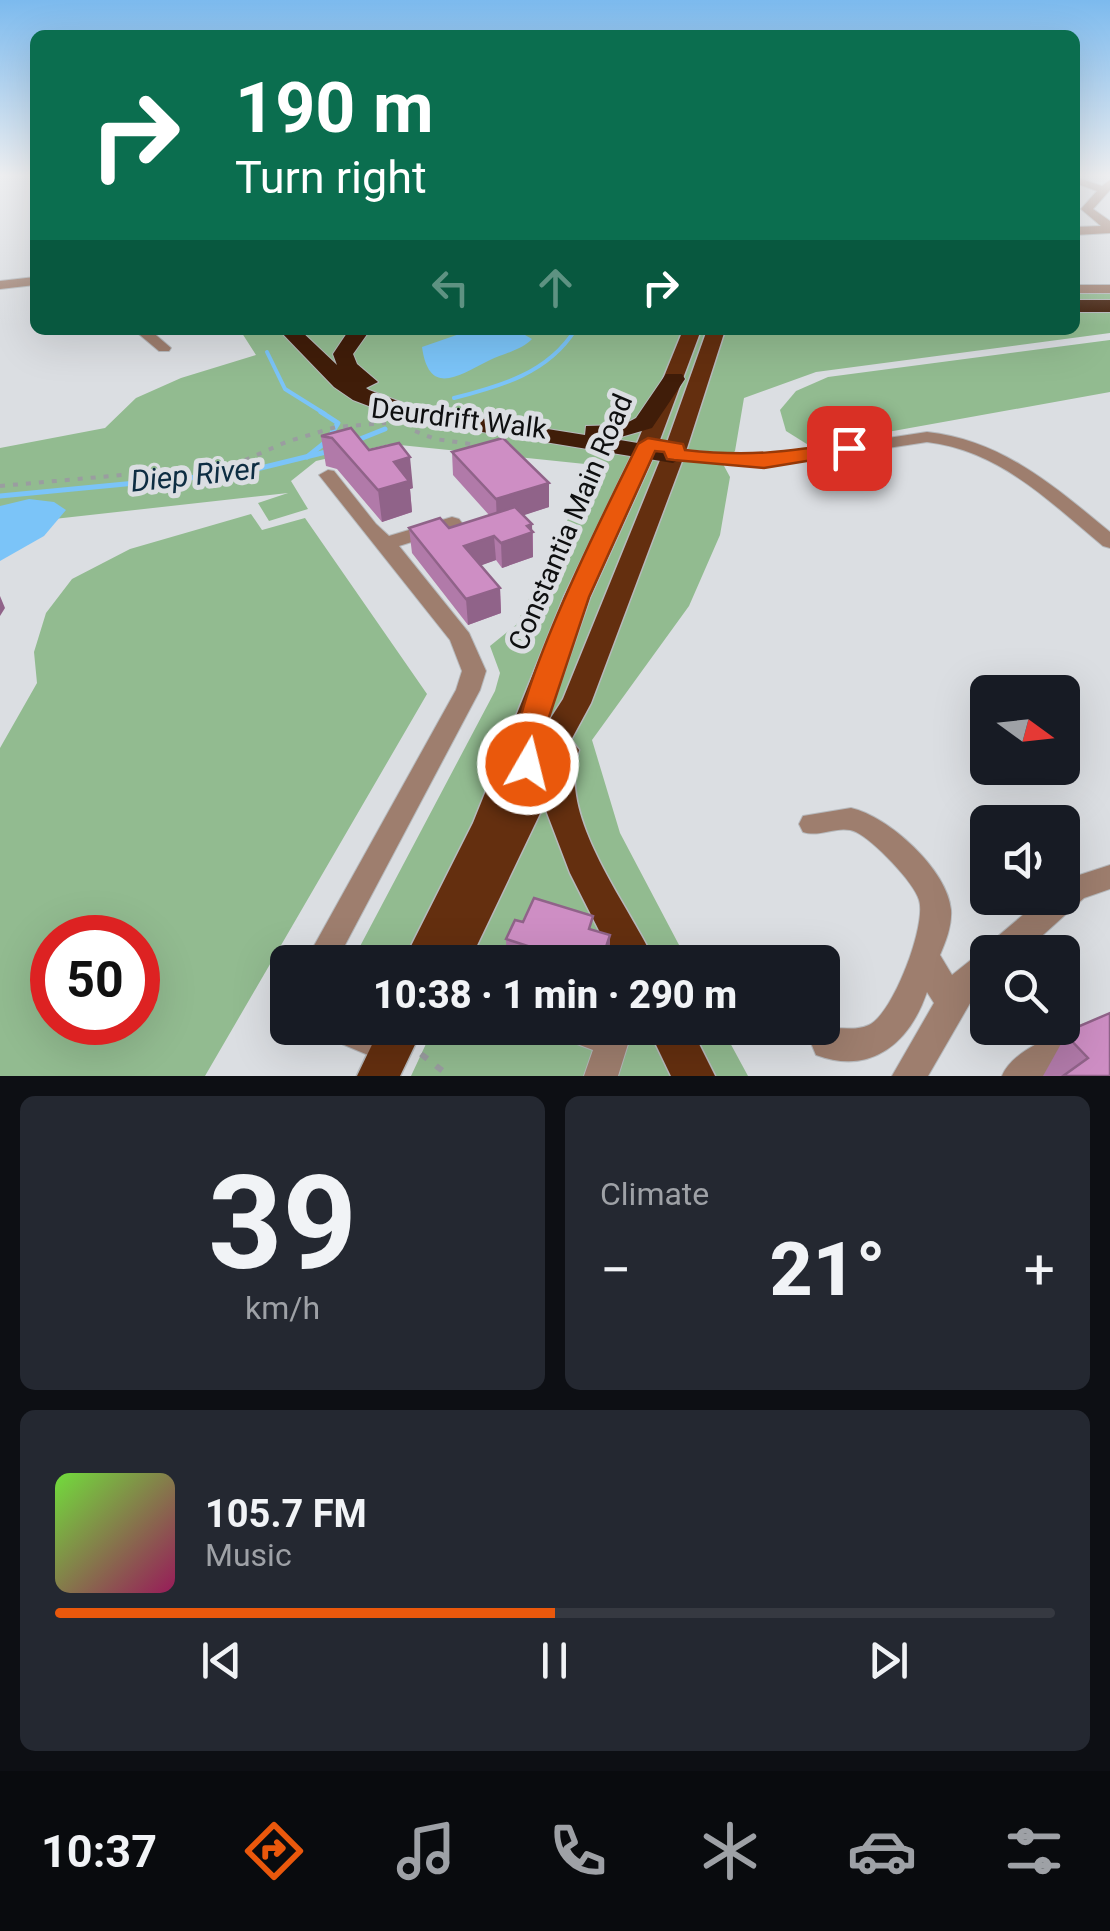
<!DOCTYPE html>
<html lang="en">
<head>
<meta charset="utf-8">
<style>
  :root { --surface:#171b24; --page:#242831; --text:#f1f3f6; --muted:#9ea1a6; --line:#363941; --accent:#ea580c }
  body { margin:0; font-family:Roboto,sans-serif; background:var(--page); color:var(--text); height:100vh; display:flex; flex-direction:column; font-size:38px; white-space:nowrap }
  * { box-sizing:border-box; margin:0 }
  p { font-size:32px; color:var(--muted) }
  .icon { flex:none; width:55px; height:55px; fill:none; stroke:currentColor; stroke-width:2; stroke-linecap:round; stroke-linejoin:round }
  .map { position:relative; height:1076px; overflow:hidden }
  .drawer { display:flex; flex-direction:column; gap:20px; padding:20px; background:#0d0f14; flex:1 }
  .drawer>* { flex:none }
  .guide { position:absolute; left:30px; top:30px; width:1050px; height:305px; border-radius:15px; box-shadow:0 10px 40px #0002; background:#0b6e4f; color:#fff; overflow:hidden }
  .needle { width:65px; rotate:105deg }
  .fabs { position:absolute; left:970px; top:675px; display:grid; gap:20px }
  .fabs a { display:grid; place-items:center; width:110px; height:110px; border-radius:15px; background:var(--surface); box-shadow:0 10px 40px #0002; font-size:50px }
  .speed { position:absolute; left:30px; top:915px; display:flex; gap:20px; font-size:50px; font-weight:700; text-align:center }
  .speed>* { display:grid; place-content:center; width:130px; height:130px; border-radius:50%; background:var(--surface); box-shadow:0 10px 40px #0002; line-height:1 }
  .speed .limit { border:15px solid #d22; background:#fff; color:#111 }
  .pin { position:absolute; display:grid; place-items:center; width:85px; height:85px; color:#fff; margin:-42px; border-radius:20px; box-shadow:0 5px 15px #0006 }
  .me { position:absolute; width:110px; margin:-55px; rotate:8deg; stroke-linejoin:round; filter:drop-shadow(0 0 8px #0008) }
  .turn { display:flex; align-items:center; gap:35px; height:210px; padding:0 40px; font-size:45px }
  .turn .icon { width:130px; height:130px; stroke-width:2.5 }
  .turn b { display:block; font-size:70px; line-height:85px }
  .lanes { display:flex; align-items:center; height:95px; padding:0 40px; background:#0003; justify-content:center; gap:50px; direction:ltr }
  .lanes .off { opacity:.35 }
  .big { font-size:75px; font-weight:800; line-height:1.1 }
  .drawer .card { flex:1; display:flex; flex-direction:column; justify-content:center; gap:15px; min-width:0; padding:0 35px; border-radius:15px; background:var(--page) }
  .drawer .dial { align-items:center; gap:0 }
  .dial b { font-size:130px; line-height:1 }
  .song { display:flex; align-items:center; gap:30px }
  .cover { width:120px; height:120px; border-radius:15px; background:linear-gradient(135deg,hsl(100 70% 55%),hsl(330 70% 35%)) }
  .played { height:10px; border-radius:5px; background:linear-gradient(90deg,var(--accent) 50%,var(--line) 50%) }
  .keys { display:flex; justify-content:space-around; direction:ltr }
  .heat { display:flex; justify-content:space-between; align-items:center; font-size:55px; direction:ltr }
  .drawer .tiles { flex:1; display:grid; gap:20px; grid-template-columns:1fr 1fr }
  .card:last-child { grid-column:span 2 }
  .trip { position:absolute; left:270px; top:945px; width:570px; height:100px; border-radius:15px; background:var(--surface); box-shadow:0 10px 40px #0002; font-weight:800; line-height:100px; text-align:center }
  .tab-bar { display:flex; height:160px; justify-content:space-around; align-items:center; background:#090b0e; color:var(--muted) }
  .tab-bar .icon { width:70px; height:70px }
  .tab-bar .selected { color:var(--accent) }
  .tab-bar b { font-size:45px; color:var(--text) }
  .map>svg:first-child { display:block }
  .green { fill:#92bb90; fill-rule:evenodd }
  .water { fill:#7bc4f8 }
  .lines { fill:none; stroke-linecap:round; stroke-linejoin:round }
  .stream-far1 { stroke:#7bc4f8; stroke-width:4 }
  .stream { stroke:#7bc4f8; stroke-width:5 }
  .minor-casing { stroke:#b6b9bc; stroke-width:2 }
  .major-casing { stroke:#b6b9bc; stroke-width:3 }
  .highway-casing { stroke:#b6b9bc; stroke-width:2 }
  .path-far1 { stroke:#9a9da0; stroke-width:4; stroke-dasharray:5 8; stroke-linecap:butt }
  .path { stroke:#9a9da0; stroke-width:6; stroke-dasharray:8 11; stroke-linecap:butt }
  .minor { fill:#9e7e6e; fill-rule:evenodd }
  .major { fill:#642f0f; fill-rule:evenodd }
  .highway { fill:#401d09; fill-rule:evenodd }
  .wall { fill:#b17aa9 }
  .shaded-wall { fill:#906389 }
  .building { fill:#ce8ec4; stroke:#906389; stroke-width:2.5 }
  .route { fill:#ea580c; stroke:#983908; stroke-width:2.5 }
  .labels { text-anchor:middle; stroke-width:10; stroke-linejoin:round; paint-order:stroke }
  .street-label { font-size:28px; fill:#0e0f10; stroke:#dbdee2 }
  .water-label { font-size:30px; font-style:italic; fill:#0d2d42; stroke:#dbdee2 }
</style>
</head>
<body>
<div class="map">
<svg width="1110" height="1076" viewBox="0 0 1110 1076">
  <rect width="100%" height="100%" fill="#dbdee2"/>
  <g class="green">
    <path d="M1075 289H1110V333L816 372 744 398 735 451 723 464 730 477 720 535 689 606 592 740 620 833 688 962H342L347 950 357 952 495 691 500 673 490 646 516 625 592 470 585 464 390 444 316 461 291 481 308 509 269 521 258 503 288 493 0 525V448L105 428 136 398 181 378 256 355 240 330H1075Z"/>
    <path d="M1110 340V392L810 446 786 431 780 410 796 391 828 377Z"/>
    <path d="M251 514 262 530 305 518 427 694 205 1076H0V748L37 683 34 652 46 613 72 579 130 549ZM52 938H138V1022H52Z"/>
    <path d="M427 1028H722L748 1076H411L432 1031Z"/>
  </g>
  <g class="water">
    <path d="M471 330 518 331 532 339C522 350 502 354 488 361 458 376 429 397 422 347Z"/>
    <path d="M29 499 54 502 66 510 44 536 0 561V506Z"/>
  </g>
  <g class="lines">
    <g class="stream-far1">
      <path d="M267 352 285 389 325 414"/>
      <path d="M454 398C501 386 548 373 575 330"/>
    </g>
    <g class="stream">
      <path d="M355 441 385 429"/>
      <path d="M307 457 327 441 338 423 321 412"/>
      <path d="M0 496 240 473 326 452"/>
    </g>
    <defs>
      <g id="minor">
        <path d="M1075 177 1102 186 1110 180V190L1093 209 1110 221V233L1075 235V227L1101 226 1081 209 1097 191 1075 183Z"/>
        <path d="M35 277V285L0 289V281Z"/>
        <rect x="1075" y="285" width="35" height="8"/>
        <path d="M134 330H150L171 348 169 351H159Z"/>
        <path d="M927 432C1002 440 1054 486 1110 532V548L1103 546C1050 502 999 450 927 442L764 467 674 459 665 454 674 449 764 457Z"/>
        <path d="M328 470 334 471 376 524 389 536 452 517 459 519 462 523 459 527 399 546 469 633 486 671 480 690 336 962H305L456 690 462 671 450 640 319 475Z"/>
        <path d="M851 808C888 816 948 870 951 910 952 926 946 941 940 955L952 975 977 955 987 951 991 942 1043 898H1062L1064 880 1110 865V889L1084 898 1024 952H988V985L973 998 928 1076H892L934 1003 927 992C910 1042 872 1076 816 1055L811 1043 816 1031C833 1024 853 1033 869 1025 893 1014 927 924 919 900 914 882 873 840 856 832 839 824 821 838 803 832L799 824 803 816Z"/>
        <path d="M1110 1015V1047L1073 1062 1050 1076H1002C1015 1044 1079 1026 1110 1015Z"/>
        <path d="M325 1028H382L404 1036 409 1048 404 1060 392 1065 330 1039Z"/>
        <path d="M559 1028H633L618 1076H584L593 1050 564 1039Z"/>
      </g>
      <g id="major">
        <path d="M683 330H701L655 453 590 597 545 727 563 699 665 448 707 330H725L687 448 591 703 571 740 579 750C556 816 628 903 655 962H615L570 873 544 805 469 962H403L473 823 564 597 633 453Z"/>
        <path d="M380 1028H423L400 1076H357Z"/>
        <path d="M648 1028H691L715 1076H671Z"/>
      </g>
      <g id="highway">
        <rect x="1075" y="300" width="35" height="12"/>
        <path d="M279 330H300L337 365 333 354 349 330H370L353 354 357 364 378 382 366 388 369 390 416 408 585 435 586 426 623 425 636 418 666 374H682L685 379 652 428 614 439 673 449 685 456 673 463 403 419 353 400 334 387Z"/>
      </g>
    </defs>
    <use href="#minor" class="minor-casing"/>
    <use href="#major" class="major-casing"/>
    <use href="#highway" class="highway-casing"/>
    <g class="path-far1">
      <path d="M415 431 435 439 478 445"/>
      <path d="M0 486 234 465 286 442 336 427 386 423"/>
    </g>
    <path class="path" d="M421 1054 449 1076"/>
    <use href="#minor" class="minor"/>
    <use href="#major" class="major"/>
    <use href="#highway" class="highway"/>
  </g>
  <g class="wall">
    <path d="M351 428 369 450 413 488 410 489 412 512 382 522 337 469 326 466 321 436Z"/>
    <path d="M452 452 549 483V507L523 515 533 532V557L502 568 496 560 481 565 500 588 501 613 468 625 412 553 409 528H449L489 515 453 475Z"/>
    <path d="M523 922 593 930 610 935 609 962H507L506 939Z"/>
    <path d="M1066 1035 1110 1076H1043Z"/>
  </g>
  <g class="shaded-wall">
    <path d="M410 457 413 488 410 489 412 512 382 522 378 490 394 462Z"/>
    <path d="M549 483V507L497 524 496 499Z"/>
    <path d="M532 524 533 557 502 568 501 543Z"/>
    <path d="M494 536 496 560 466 571 464 546Z"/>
    <path d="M500 588 501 613 468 625 466 599Z"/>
    <path d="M0 596 5 608 0 616Z"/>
    <path d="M610 935 609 962H601Z"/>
  </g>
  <g class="building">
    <path d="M351 428 369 450 399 443 410 457 394 462 409 481 378 490 332 438 321 436Z"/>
    <path d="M503 438 549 483 496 499 452 452Z"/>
    <path d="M515 507 532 524 527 526 533 532 501 543 494 536 464 546 500 588 466 599 409 528 440 518 449 528Z"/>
    <path d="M534 898 593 916 589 929 610 935 601 962H573L574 961 506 939 515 920 523 922Z"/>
    <path d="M1110 1013V1076H1063L1088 1058 1066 1035 1075 1028Z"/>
  </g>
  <linearGradient id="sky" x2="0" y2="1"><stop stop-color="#7cbaee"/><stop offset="0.54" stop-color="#eff0f2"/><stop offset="1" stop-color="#eff0f2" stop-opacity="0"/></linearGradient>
  <rect width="1110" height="325" fill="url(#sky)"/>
  <path class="route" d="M648 438 683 444 685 450C748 457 788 452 849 442L859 448 849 454 764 468 674 460 667 459 664 452 655 451 589 597 549 717 538 773 528 776 518 773C493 728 613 495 638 444Z"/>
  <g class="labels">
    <g class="street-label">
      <text transform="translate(459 418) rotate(7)" y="10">Deurdrift Walk</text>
      <text transform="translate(570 522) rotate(-67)" y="10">Constantia Main Road</text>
    </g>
    <g class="water-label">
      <text transform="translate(195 475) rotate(-6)" y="10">Diep River</text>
    </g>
  </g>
</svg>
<div class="fabs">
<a><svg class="needle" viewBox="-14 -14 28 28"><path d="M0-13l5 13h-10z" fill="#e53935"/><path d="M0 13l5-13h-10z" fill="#9ea1a6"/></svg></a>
<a><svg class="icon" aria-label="sound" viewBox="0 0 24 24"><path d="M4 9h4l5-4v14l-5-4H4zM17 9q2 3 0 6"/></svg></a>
<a><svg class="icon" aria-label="search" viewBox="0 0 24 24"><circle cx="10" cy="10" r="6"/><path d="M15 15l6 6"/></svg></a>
</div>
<div class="speed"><div class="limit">50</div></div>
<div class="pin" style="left:849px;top:448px;background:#d93025"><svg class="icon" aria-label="arrive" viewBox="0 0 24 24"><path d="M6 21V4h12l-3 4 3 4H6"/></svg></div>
<svg class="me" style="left:528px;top:764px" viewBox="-20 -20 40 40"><circle r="17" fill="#ea580c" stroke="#fff" stroke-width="3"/><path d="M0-11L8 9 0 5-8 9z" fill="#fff"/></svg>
<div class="trip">10:38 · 1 min · 290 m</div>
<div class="guide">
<div class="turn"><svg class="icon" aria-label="right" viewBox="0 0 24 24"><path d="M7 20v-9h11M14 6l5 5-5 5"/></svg><div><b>190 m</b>Turn right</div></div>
<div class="lanes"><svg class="icon off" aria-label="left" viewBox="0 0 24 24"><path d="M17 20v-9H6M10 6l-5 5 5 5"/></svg><svg class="icon off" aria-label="ahead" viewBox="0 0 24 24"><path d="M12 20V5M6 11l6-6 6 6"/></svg><svg class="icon" aria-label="right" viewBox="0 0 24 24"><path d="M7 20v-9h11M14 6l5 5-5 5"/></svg></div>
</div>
</div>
<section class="drawer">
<div class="tiles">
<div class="card dial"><b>39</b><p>km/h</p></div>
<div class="card"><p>Climate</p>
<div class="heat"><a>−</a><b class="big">21°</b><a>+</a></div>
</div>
<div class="card">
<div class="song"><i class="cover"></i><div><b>105.7 FM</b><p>Music</p></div></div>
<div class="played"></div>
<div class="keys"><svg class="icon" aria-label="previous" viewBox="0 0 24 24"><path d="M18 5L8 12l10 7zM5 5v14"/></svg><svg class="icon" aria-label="pause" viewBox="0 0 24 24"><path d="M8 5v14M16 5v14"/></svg><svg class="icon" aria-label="next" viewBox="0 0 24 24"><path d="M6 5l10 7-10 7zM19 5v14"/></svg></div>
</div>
</div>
</section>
<nav class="tab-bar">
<b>10:37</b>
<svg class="icon selected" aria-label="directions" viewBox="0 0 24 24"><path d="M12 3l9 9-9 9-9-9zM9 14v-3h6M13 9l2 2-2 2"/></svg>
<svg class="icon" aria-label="music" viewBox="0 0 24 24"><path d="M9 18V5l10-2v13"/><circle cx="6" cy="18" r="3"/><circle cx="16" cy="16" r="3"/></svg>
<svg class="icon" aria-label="phone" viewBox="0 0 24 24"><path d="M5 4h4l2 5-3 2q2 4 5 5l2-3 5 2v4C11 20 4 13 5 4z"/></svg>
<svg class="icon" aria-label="climate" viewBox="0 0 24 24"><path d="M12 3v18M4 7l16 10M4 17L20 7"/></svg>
<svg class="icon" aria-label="car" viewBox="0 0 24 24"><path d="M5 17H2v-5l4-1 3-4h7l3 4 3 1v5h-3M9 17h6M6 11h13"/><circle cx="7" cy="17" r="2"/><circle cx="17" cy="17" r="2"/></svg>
<svg class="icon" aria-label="filters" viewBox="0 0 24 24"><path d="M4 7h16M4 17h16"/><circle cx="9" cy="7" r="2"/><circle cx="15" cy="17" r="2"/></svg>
</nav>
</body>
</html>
